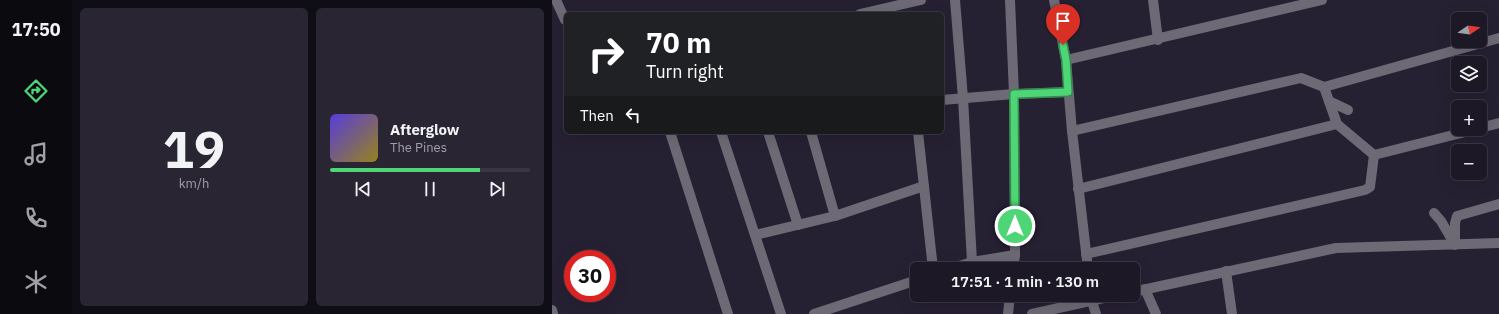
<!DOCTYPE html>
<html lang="en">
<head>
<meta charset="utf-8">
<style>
  :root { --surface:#1c1826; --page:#292532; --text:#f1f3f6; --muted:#a0a0a7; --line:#3a3743; --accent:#4ed676 }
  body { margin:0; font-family:"IBM Plex Sans",sans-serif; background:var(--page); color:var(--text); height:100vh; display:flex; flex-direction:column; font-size:15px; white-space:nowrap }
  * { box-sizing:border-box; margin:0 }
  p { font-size:13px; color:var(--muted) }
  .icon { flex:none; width:22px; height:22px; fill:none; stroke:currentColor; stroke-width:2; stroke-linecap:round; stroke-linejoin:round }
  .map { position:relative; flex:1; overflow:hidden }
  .sheet { display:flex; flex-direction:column; gap:8px; padding:8px; background:#0f0d15; width:480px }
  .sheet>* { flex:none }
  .guide { position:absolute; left:12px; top:12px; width:380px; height:122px; border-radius:6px; box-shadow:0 4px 16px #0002,0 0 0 1px var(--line); background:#202124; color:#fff; overflow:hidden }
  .needle { width:26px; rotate:77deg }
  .tools { position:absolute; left:899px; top:12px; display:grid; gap:8px }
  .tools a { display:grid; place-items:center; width:36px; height:36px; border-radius:6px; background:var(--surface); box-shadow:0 4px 16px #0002,0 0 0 1px var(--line); font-size:20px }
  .speed { position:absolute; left:12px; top:250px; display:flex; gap:8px; font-size:20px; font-weight:700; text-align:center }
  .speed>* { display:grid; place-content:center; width:52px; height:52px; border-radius:50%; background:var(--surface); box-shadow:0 4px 16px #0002,0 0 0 1px var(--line); line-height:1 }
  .speed .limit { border:6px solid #d22; background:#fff; color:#111 }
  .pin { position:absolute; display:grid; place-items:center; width:34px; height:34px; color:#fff; margin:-41px -17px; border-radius:50% 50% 50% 0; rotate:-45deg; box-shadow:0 0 4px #0007 }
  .pin .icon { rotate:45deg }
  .me { position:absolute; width:44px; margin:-22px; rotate:0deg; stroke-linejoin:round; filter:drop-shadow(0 0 3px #0008) }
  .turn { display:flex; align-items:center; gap:14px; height:84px; padding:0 16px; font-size:18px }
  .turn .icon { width:52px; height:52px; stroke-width:2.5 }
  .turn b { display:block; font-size:28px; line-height:34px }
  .then { display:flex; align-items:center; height:38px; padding:0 16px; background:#0003; gap:8px; font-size:15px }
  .sheet .widget { flex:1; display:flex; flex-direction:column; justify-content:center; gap:6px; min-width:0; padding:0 14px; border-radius:6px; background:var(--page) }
  .sheet .dial { align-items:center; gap:0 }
  .dial b { font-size:52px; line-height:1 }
  .song { display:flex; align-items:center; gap:12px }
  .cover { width:48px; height:48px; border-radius:6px; background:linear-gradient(135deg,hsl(250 70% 55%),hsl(50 70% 35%)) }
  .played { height:4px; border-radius:2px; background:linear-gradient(90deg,var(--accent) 75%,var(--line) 75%) }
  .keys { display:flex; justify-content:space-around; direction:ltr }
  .sheet .tiles { flex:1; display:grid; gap:8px; grid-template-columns:repeat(2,1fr) }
  .trip { position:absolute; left:358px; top:262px; width:230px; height:40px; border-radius:6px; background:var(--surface); box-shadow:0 4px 16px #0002,0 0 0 1px var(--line); font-weight:600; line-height:40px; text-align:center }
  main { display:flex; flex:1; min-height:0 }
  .tabs { display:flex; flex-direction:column; width:72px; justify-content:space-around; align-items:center; background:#0b0a0f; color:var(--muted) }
  .tabs .icon { width:28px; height:28px }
  .tabs .current { color:var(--accent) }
  .tabs b { font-size:18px; color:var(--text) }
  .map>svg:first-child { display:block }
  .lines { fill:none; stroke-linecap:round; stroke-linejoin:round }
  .minor { stroke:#6d6a75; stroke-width:10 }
  .route-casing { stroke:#338b4d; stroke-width:10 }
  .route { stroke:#4ed676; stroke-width:7 }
</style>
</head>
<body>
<main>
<nav class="tabs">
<b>17:50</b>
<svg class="icon current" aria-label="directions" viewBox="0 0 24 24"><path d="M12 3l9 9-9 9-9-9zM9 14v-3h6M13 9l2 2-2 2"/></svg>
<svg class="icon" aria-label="music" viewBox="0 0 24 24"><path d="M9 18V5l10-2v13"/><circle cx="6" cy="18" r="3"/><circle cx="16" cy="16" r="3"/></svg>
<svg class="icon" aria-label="phone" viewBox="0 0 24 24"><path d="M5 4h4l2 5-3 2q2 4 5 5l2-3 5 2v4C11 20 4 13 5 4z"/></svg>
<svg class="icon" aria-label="climate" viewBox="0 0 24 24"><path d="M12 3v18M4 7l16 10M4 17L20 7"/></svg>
</nav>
<section class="sheet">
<div class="tiles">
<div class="widget dial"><b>19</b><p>km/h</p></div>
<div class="widget">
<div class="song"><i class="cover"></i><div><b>Afterglow</b><p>The Pines</p></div></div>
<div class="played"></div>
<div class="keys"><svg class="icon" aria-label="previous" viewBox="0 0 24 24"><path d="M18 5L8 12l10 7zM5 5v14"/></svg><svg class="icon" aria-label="pause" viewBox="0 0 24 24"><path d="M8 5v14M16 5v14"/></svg><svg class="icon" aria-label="next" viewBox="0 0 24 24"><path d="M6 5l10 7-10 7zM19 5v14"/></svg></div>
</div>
</div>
</section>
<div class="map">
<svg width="947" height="314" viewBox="0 0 947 314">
  <rect width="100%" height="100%" fill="#262033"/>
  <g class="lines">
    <g class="minor">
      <path d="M4 0 13 20"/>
      <path d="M403 0 411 98 420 262"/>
      <path d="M458 0 462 94 463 255 461 269"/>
      <path d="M502 0 514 60 520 131 536 269"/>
      <path d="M601 0 606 40"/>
      <path d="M308 14 369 0"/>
      <path d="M514 60 770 0"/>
      <path d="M772 87 785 124 822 155 925 129"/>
      <path d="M390 100 462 94 516 92"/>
      <path d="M777 101 796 110"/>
      <path d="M928 128 947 123"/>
      <path d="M520 131 749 78 772 87 947 38"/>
      <path d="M118 132 176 314"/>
      <path d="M169 132 229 314"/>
      <path d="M216 132 246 225"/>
      <path d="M259 132 283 216"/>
      <path d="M366 132 381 269"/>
      <path d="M526 189 785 124"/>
      <path d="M882 213 889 221 902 243"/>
      <path d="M203 235 283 216 372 186"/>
      <path d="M903 245V223L905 216 947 204"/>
      <path d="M534 254 813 190 818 187 822 155"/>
      <path d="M398 269 420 262 463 255"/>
      <path d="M674 271 680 314"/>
      <path d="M593 289 604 314"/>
      <path d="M581 292 784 248 947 243"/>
      <path d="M538 295 544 314"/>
      <path d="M0 310 1 314"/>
      <path d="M262 314 365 280"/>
      <path d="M456 314 458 295"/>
      <path d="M480 314 565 295"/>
    </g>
  </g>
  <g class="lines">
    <defs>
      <path id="route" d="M463 226 462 94 516 92 514 60 511 45"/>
    </defs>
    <use href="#route" class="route-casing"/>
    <use href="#route" class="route"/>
  </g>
</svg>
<div class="tools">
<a><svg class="needle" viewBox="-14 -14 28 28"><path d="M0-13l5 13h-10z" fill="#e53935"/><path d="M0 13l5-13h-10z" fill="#a0a0a7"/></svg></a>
<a><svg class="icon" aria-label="layers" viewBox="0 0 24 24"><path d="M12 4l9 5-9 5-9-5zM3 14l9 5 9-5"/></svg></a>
<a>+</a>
<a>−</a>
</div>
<div class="speed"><div class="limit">30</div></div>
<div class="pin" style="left:511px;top:45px;background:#d93025"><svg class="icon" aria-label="arrive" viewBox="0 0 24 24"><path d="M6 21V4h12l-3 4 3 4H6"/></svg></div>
<svg class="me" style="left:463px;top:226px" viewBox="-20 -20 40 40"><circle r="17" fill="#4ed676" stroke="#fff" stroke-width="3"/><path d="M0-11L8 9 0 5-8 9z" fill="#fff"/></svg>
<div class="trip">17:51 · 1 min · 130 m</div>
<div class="guide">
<div class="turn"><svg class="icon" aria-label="right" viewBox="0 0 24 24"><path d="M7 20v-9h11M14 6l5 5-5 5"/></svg><div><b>70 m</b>Turn right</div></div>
<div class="then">Then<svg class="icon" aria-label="left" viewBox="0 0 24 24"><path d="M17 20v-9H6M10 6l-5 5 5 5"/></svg></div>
</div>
</div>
</main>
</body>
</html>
